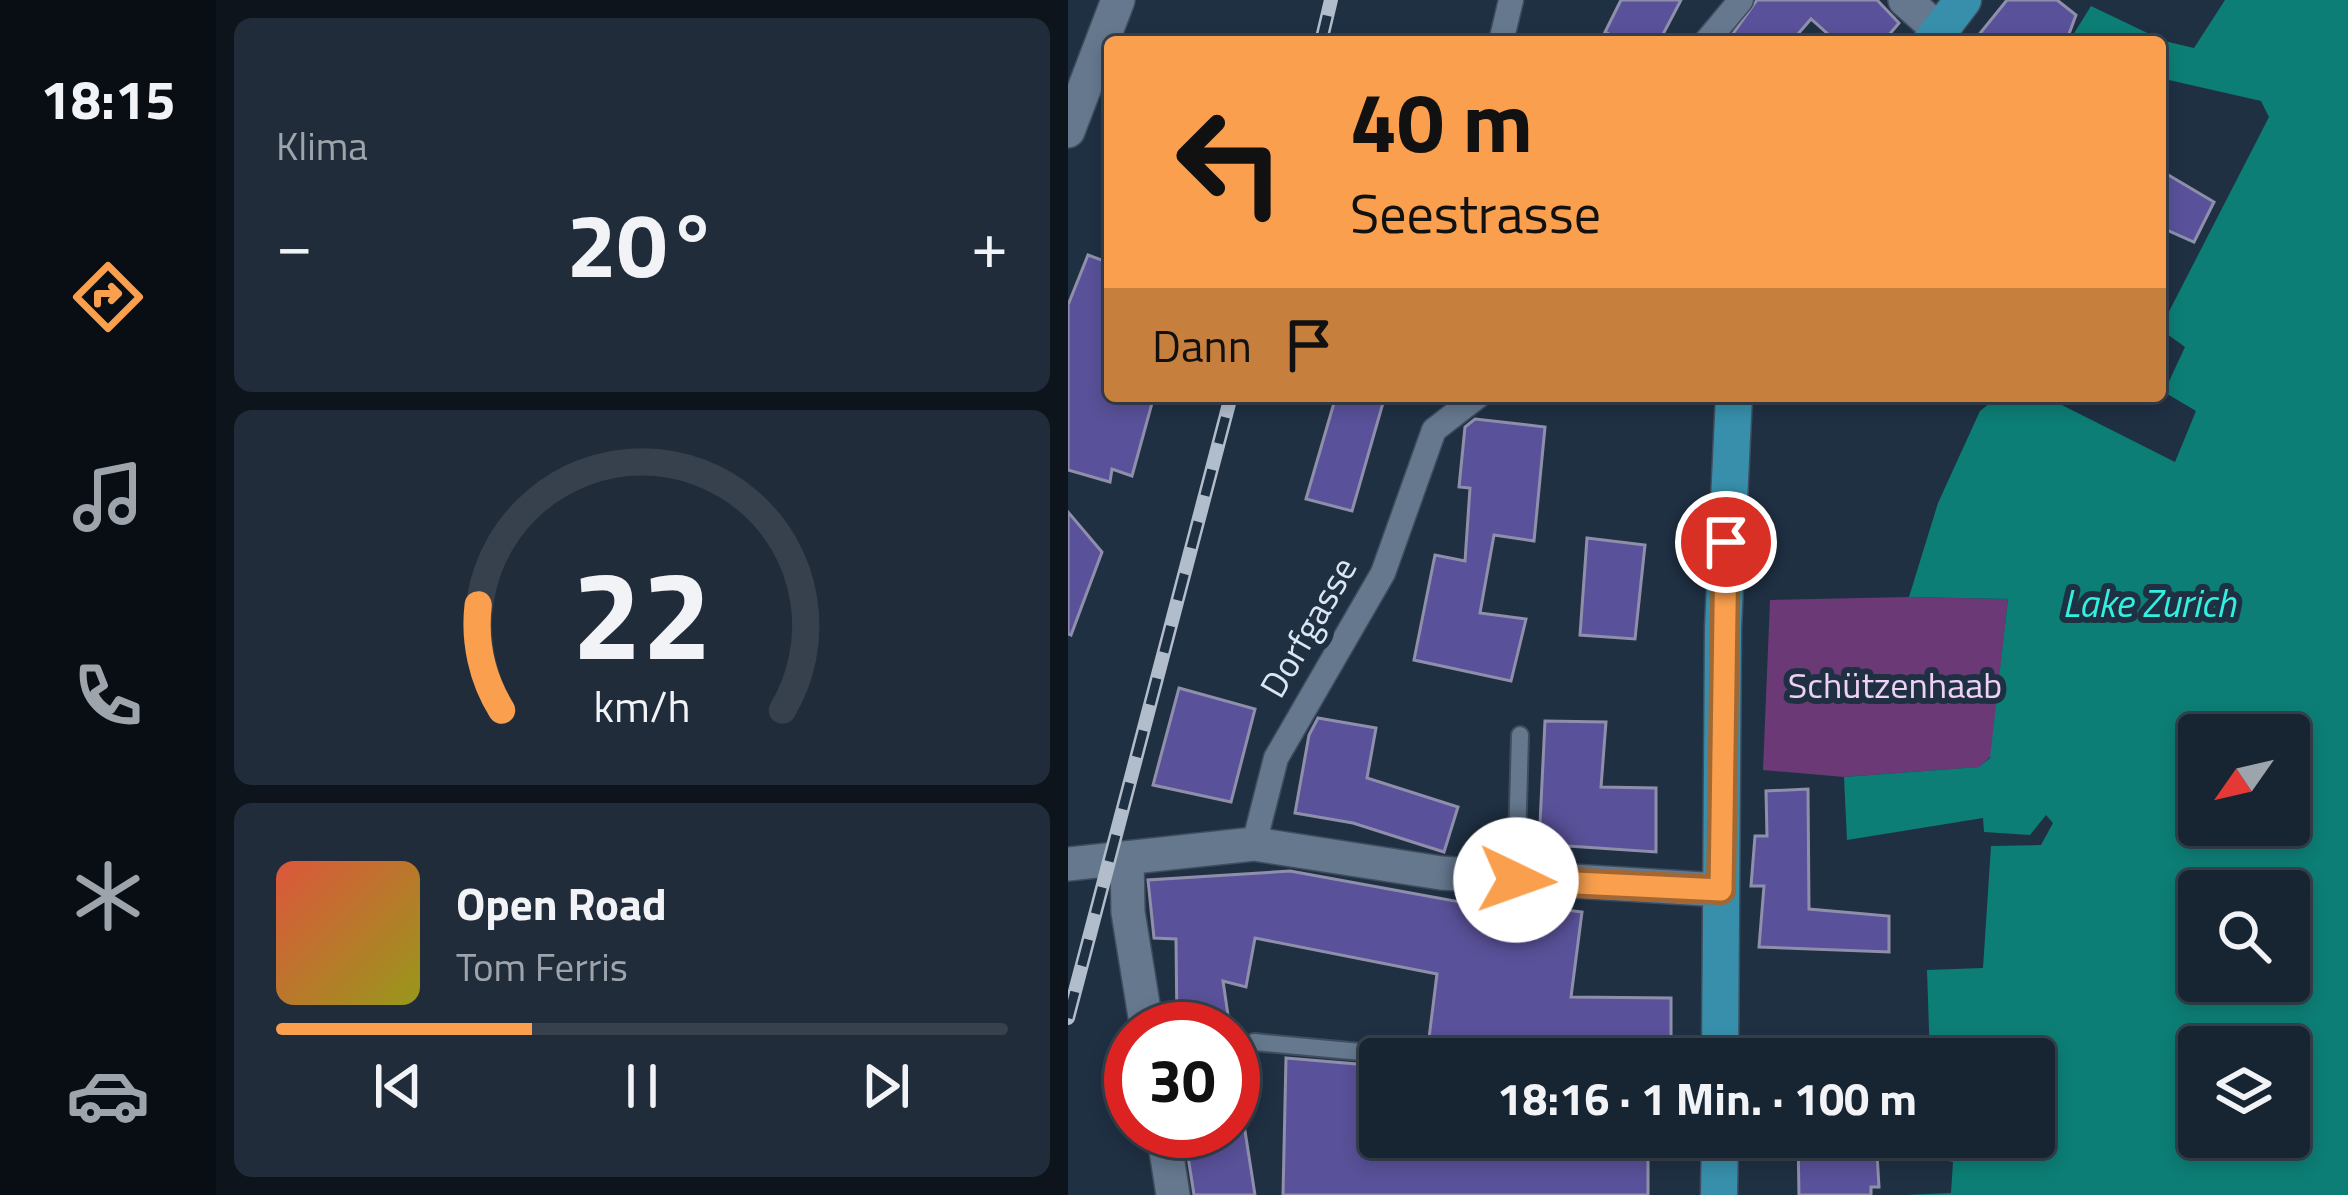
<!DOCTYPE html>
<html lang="de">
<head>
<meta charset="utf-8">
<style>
  :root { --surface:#172432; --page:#202c3a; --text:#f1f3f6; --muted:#9ea4ac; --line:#36414d; --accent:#f99f4d }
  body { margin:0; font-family:"Titillium Web",sans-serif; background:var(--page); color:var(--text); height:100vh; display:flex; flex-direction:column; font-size:45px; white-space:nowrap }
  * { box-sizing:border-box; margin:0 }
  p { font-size:39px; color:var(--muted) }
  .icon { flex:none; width:66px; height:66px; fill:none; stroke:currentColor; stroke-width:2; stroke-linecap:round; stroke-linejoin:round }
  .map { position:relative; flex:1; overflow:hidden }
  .panel { display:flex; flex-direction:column; gap:18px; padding:18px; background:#0d141c; width:852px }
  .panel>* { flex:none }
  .banner { position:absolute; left:36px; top:36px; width:1062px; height:366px; border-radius:12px; box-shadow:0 6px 18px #0003,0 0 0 3px var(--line); background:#f99f4d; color:#111; overflow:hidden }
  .needle { width:78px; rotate:236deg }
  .buttons { position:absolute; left:1110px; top:714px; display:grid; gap:24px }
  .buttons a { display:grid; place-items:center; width:132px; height:132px; border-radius:12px; background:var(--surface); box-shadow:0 6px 18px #0003,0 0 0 3px var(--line); font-size:60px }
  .speed { position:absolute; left:36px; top:1002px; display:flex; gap:24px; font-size:60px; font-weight:700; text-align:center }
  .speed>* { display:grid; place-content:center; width:156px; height:156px; border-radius:50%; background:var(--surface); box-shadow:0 6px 18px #0003,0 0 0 3px var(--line); line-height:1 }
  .speed .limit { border:18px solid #d22; background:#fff; color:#111 }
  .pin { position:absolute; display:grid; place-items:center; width:102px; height:102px; color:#fff; margin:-51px; border:6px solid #fff; border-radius:50%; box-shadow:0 3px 12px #0007 }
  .me { position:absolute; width:132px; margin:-66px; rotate:93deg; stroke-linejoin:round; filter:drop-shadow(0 0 9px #0008) }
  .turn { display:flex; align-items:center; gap:42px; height:252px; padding:0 48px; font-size:54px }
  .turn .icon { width:156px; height:156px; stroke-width:2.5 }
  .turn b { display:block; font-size:84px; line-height:102px }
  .then { display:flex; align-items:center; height:114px; padding:0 48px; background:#0003; gap:24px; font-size:45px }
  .big { font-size:90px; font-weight:700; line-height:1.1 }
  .panel .widget { flex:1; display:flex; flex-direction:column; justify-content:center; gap:18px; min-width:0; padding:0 42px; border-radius:18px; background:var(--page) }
  .panel .dial { align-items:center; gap:0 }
  .dial svg { height:312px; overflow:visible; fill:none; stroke:var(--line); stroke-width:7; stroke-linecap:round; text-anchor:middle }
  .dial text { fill:var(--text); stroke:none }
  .song { display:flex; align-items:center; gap:36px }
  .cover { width:144px; height:144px; border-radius:18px; background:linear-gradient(135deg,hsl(10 70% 55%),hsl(60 70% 35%)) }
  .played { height:12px; border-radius:6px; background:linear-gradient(90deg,var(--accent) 35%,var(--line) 35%) }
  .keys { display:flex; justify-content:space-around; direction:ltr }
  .heat { display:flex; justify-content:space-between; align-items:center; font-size:66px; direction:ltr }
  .trip { position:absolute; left:291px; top:1038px; width:696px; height:120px; border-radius:12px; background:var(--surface); box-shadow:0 6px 18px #0003,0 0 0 3px var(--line); font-weight:700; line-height:120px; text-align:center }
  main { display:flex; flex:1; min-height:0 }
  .menu { display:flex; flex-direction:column; width:216px; justify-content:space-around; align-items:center; background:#090e14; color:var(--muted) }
  .menu .icon { width:84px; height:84px }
  .menu .current { color:var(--accent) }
  .menu b { font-size:54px; color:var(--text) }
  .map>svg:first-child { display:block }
  .green { fill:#6b3976 }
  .water { fill:#0d7e75; fill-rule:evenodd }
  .building { fill:#595199; stroke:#8f8fab; stroke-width:3 }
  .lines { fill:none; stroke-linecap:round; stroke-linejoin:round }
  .service-casing { stroke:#3f4d5e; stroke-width:20 }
  .pedestrian-casing { stroke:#3f4d5e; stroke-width:27 }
  .minor-casing { stroke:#3f4d5e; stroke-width:36 }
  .primary-casing { stroke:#3f4d5e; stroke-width:39 }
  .service { stroke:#65788e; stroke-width:16 }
  .pedestrian { stroke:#65788e; stroke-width:24 }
  .minor { stroke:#65788e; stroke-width:33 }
  .primary { stroke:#378fab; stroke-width:36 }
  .rail-casing { stroke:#b2bdcb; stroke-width:14 }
  .rail { stroke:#1f3043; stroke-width:9; stroke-dasharray:27; stroke-linecap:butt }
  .route-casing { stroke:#a26732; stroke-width:30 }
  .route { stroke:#f99f4d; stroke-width:21 }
  .labels { text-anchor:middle; stroke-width:12; stroke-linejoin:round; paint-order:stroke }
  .street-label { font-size:36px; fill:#dce6f3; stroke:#1f3043 }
  .park-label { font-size:36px; fill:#eed1f5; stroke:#1f3043 }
  .water-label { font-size:39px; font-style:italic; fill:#31f0e0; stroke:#1f3043 }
</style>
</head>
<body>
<main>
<nav class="menu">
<b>18:15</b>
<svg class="icon current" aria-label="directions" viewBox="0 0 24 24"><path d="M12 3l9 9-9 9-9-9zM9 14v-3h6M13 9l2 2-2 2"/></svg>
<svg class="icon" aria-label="music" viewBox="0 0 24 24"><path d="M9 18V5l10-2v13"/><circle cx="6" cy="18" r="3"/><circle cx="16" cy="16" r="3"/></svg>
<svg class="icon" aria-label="phone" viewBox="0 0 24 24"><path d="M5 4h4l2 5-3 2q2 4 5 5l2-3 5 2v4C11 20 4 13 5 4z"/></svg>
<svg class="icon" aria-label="climate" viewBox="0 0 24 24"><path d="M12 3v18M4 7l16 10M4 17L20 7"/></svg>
<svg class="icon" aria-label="car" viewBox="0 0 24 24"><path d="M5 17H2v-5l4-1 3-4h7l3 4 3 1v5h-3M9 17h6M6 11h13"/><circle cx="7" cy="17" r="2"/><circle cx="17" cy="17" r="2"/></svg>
</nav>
<section class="panel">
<div class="widget"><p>Klima</p>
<div class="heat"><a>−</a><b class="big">20°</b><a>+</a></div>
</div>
<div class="widget dial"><svg viewBox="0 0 100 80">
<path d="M14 69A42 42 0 1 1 86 69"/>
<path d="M14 69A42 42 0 0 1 8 42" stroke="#f99f4d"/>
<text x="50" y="56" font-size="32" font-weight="700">22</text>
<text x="50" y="72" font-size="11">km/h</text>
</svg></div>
<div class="widget">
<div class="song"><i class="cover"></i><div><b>Open Road</b><p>Tom Ferris</p></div></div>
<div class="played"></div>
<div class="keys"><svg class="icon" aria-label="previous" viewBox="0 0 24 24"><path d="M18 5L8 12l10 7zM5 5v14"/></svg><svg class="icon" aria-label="pause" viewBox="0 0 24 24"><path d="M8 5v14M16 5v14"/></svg><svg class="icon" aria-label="next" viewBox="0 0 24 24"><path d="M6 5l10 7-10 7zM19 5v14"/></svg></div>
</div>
</section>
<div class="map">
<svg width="1280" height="1195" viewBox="0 0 1280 1195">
  <rect width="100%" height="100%" fill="#1f3043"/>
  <path class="green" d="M841 597 940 599 923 756 912 767 776 777 695 770 702 600Z"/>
  <path class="water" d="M1157 0H1280V1195H837L883 1193 885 1162 867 1158 866 1137H966V1059H862L859 970 915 968 923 846 973 845 985 823 978 815 962 835 916 832 915 818 779 840 776 777 911 767 922 758 940 599 841 597 870 503 912 411 931 396H976L1107 462 1128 411 1096 392 1117 347 1092 329 1201 117 1193 101 1092 78V42H1019L1005 35 1023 6 1096 41 1126 48ZM1131 735H1221V825H1131ZM1131 891H1221V981H1131ZM1131 1047H1221V1137H1131Z"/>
  <g class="building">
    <path d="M553 0H613L591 42H557L537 32Z"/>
    <path d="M689 0H809L831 23 815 42H769L743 19 723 42H659Z"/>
    <path d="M939 0H989L1008 15 998 42H905Z"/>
    <path d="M1092 170 1146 202 1126 242 1092 227Z"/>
    <path d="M20 255 42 263V396H86L64 476 44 469 42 482 0 470V305Z"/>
    <path d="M268 396H317L284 511 238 499Z"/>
    <path d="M407 419 477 427 466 541 426 535 412 613 458 619 443 681 346 660 367 555 397 561 402 488 391 487 397 427Z"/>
    <path d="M0 512 34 552 3 635 0 634Z"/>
    <path d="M519 538 577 545 567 639 512 635Z"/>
    <path d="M111 688 187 709 163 802 85 785Z"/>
    <path d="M250 718 308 728 299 778 390 807 376 852 285 823 227 813 241 735Z"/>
    <path d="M477 721 538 722 533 787 588 788V852L471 844Z"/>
    <path d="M740 789 741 909 821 916V952L691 947 696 886H683L687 836H699L698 791Z"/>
    <path d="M222 871 464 915 466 906 514 912 503 997 603 998V1059H471L408 1052 409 1043 361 1038 369 974 187 938 178 987 155 981 162 1029H109L108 939 86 938 80 880Z"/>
    <path d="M218 1058 312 1066V1137H469V1147H580V1195H215Z"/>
    <path d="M116 1131H177L187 1195H126Z"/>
    <path d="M730 1137H808L811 1187H803V1195H731Z"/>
  </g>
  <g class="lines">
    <defs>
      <g id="service">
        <path d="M448 880 452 735"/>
        <path d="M186 1042 369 1059"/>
      </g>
      <g id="pedestrian">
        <path d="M433 42 443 0"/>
        <path d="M638 42 673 0"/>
        <path d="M186 844 208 758 315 573 366 430 410 396"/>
      </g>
      <g id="minor">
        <path d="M837 0 872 31"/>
        <path d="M0 131 50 0"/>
        <path d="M59 858 60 912 79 1029"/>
        <path d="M0 864 186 844 373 873 653 890"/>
        <path d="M95 1131 105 1195"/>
      </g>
      <g id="primary">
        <path d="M863 42 895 0"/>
        <path d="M652 1059 655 628 666 396"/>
        <path d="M651 1195 652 1137"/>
      </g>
    </defs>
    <use href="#service" class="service-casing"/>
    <use href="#pedestrian" class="pedestrian-casing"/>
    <use href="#minor" class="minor-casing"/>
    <use href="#primary" class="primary-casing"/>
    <use href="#service" class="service"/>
    <use href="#pedestrian" class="pedestrian"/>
    <use href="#minor" class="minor"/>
    <use href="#primary" class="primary"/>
    <defs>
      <g id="rail">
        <path d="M253 42 263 0"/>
        <path d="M0 1018 163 396"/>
      </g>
    </defs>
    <use href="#rail" class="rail-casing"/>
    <use href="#rail" class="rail"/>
  </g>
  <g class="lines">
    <defs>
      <path id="route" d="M448 880 653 890 658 542"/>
    </defs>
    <use href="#route" class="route-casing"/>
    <use href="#route" class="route"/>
  </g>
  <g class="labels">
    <g class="street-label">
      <text transform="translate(240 627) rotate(-60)" y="13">Dorfgasse</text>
    </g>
    <g class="park-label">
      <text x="827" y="698">Schützenhaab</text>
    </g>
    <g class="water-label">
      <text x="1081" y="617">Lake Zurich</text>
    </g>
  </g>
</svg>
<div class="buttons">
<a><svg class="needle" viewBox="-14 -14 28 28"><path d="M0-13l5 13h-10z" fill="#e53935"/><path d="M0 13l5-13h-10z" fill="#9ea4ac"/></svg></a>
<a><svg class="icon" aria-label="search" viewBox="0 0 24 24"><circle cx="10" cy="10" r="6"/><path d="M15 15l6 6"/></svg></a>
<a><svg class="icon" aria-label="layers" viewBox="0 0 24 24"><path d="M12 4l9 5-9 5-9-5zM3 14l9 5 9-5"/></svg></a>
</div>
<div class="speed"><div class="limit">30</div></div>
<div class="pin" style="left:658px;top:542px;background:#d93025"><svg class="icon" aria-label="arrive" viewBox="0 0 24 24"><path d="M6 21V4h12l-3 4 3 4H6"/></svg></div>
<svg class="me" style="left:448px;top:880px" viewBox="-20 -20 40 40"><circle r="19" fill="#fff"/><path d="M0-13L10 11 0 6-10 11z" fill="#f99f4d"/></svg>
<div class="trip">18:16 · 1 Min. · 100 m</div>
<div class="banner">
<div class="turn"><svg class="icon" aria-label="left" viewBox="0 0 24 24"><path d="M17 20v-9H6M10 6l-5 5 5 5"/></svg><div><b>40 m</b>Seestrasse</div></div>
<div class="then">Dann<svg class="icon" aria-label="arrive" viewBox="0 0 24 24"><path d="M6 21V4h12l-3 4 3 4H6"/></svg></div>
</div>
</div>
</main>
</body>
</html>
